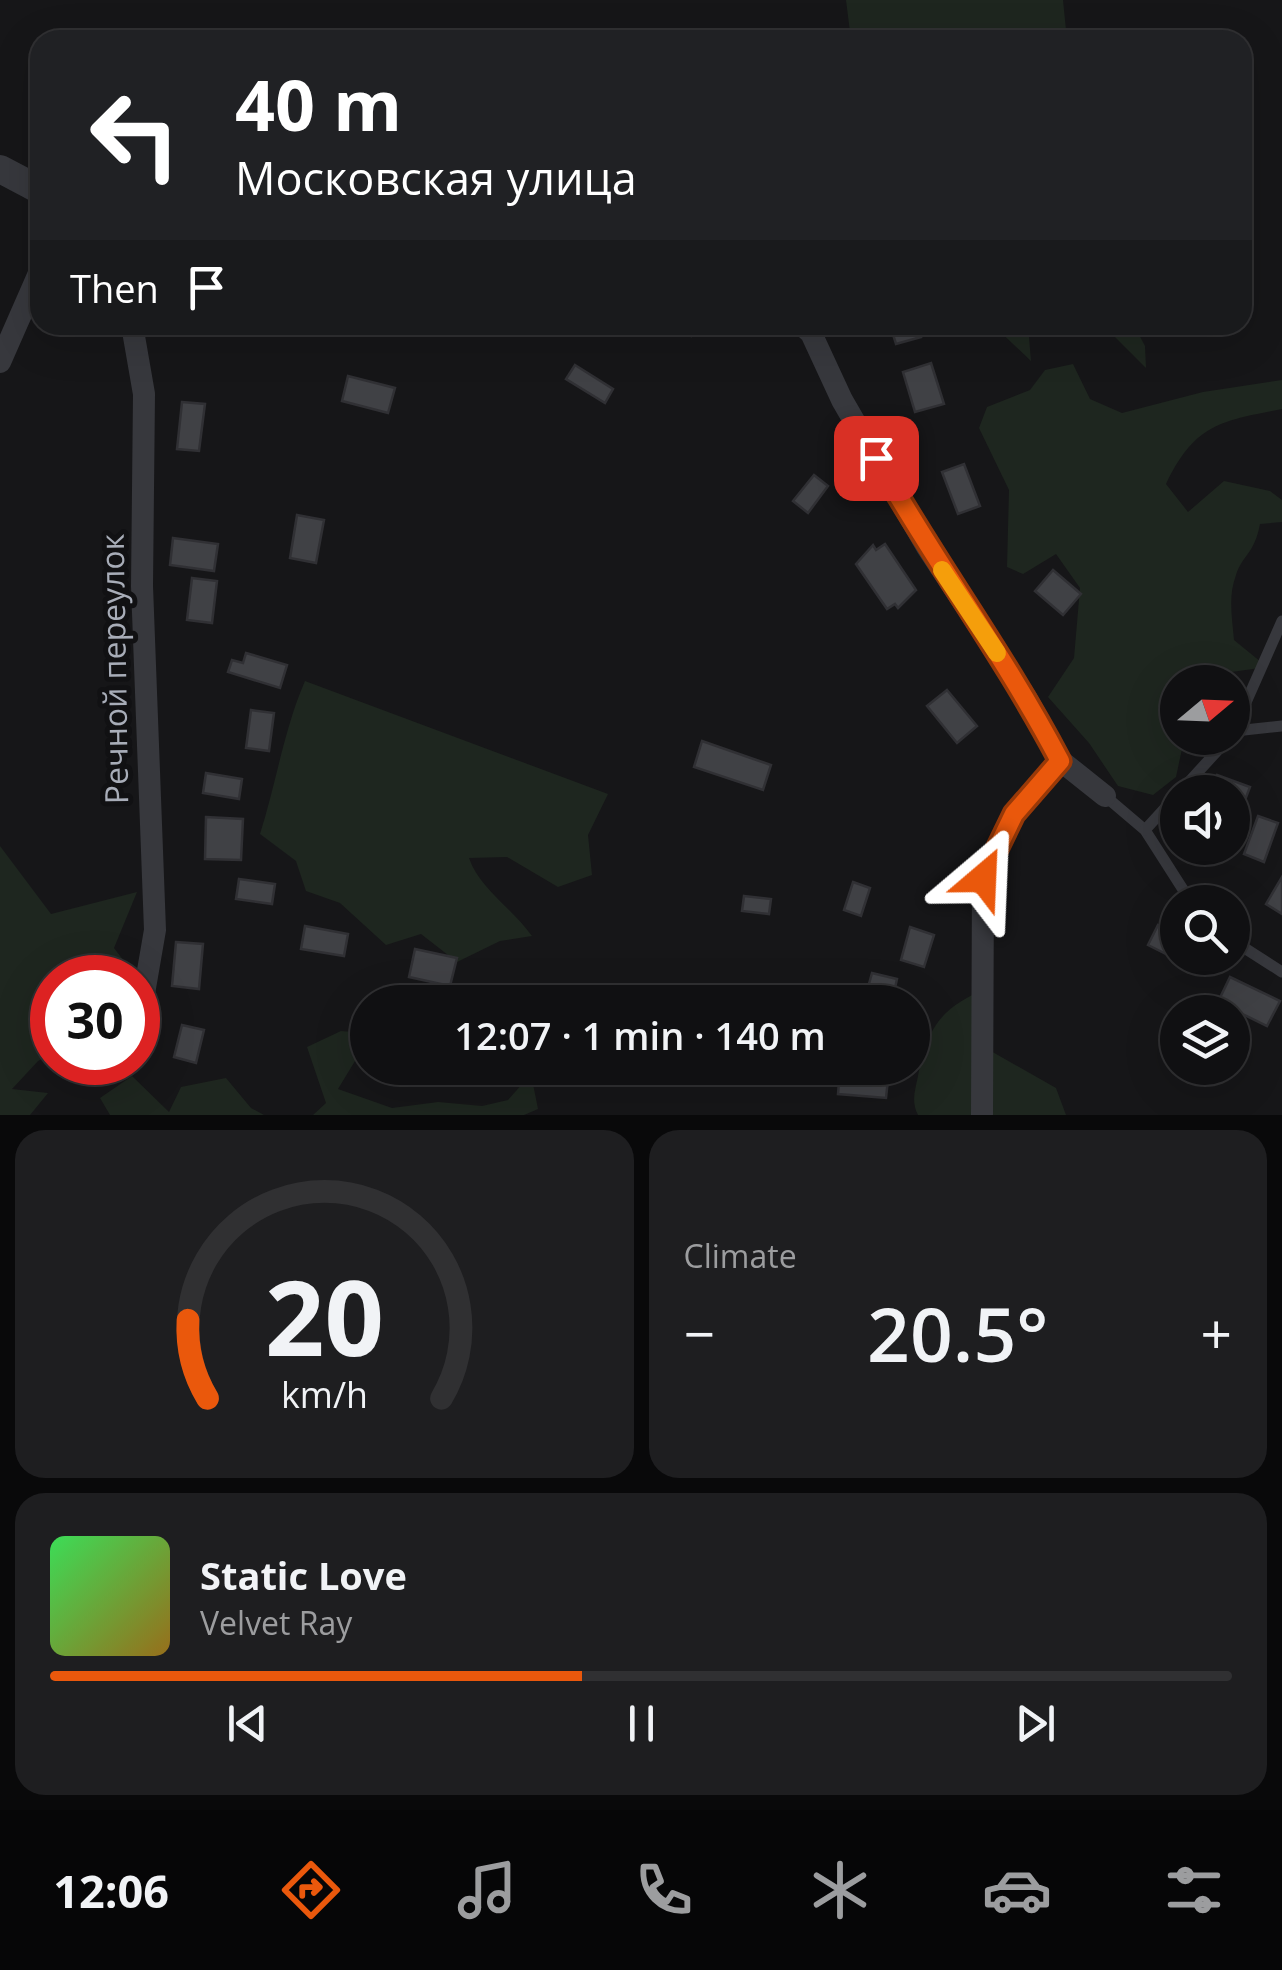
<!DOCTYPE html>
<html lang="en">
<head>
<meta charset="utf-8">
<style>
  :root { --surface:#101012; --page:#1e1e20; --text:#f1f3f6; --muted:#9c9d9f; --line:#303032; --accent:#ea580c }
  body { margin:0; font-family:"Open Sans",sans-serif; background:var(--page); color:var(--text); height:100vh; display:flex; flex-direction:column; font-size:38px; white-space:nowrap }
  * { box-sizing:border-box; margin:0 }
  p { font-size:32px; color:var(--muted) }
  .icon { flex:none; width:55px; height:55px; fill:none; stroke:currentColor; stroke-width:2; stroke-linecap:round; stroke-linejoin:round }
  .map { position:relative; height:1115px; overflow:hidden }
  .details { display:flex; flex-direction:column; gap:15px; padding:15px; background:#09090a; flex:1 }
  .details>* { flex:none }
  .banner { position:absolute; left:30px; top:30px; width:1222px; height:305px; border-radius:30px; box-shadow:0 10px 40px #0002,0 0 0 2px var(--line); background:#202124; color:#fff; overflow:hidden }
  .needle { width:65px; rotate:71deg }
  .tools { position:absolute; left:1160px; top:665px; display:grid; gap:20px }
  .tools a { display:grid; place-items:center; width:90px; height:90px; border-radius:50%; background:var(--surface); box-shadow:0 10px 40px #0002,0 0 0 2px var(--line); font-size:50px }
  .speed { position:absolute; left:30px; top:955px; display:flex; gap:20px; font-size:50px; font-weight:700; text-align:center }
  .speed>* { display:grid; place-content:center; width:130px; height:130px; border-radius:50%; background:var(--surface); box-shadow:0 10px 40px #0002,0 0 0 2px var(--line); line-height:1 }
  .speed .limit { border:15px solid #d22; background:#fff; color:#111 }
  .pin { position:absolute; display:grid; place-items:center; width:85px; height:85px; color:#fff; margin:-42px; border-radius:20px; box-shadow:0 5px 15px #0006 }
  .me { position:absolute; width:110px; margin:-55px; rotate:26deg; stroke-linejoin:round; filter:drop-shadow(0 0 8px #0008) }
  .turn { display:flex; align-items:center; gap:35px; height:210px; padding:0 40px; font-size:45px }
  .turn .icon { width:130px; height:130px; stroke-width:2.5 }
  .turn b { display:block; font-size:70px; line-height:85px }
  .then { display:flex; align-items:center; height:95px; padding:0 40px; background:#0003; gap:20px; font-size:38px }
  .big { font-size:75px; font-weight:600; line-height:1.1 }
  .details .tile { flex:1; display:flex; flex-direction:column; justify-content:center; gap:15px; min-width:0; padding:0 35px; border-radius:30px; background:var(--page) }
  .details .dial { align-items:center; gap:0 }
  .dial svg { height:260px; overflow:visible; fill:none; stroke:var(--line); stroke-width:7; stroke-linecap:round; text-anchor:middle }
  .dial text { fill:var(--text); stroke:none }
  .song { display:flex; align-items:center; gap:30px }
  .cover { width:120px; height:120px; border-radius:15px; background:linear-gradient(135deg,hsl(130 70% 55%),hsl(40 70% 35%)) }
  .played { height:10px; border-radius:5px; background:linear-gradient(90deg,var(--accent) 45%,var(--line) 45%) }
  .keys { display:flex; justify-content:space-around; direction:ltr }
  .heat { display:flex; justify-content:space-between; align-items:center; font-size:55px; direction:ltr }
  .details .tiles { flex:1; display:grid; gap:15px; grid-template-columns:1fr 1fr }
  .tile:last-child { grid-column:span 2 }
  .trip { position:absolute; left:350px; top:985px; width:580px; height:100px; border-radius:50px; background:var(--surface); box-shadow:0 10px 40px #0002,0 0 0 2px var(--line); font-weight:600; line-height:100px; text-align:center }
  .dock { display:flex; height:160px; justify-content:space-around; align-items:center; background:#060607; color:var(--muted) }
  .dock .icon { width:70px; height:70px }
  .dock .on { color:var(--accent) }
  .dock b { font-size:45px; color:var(--text) }
  .map>svg:first-child { display:block }
  .green { fill:#1e261f }
  .building { fill:#404145; stroke:#303034; stroke-width:2.5 }
  .lines { fill:none; stroke-linecap:round; stroke-linejoin:round }
  .service { stroke:#37383d; stroke-width:11 }
  .minor { stroke:#37383d; stroke-width:22 }
  .tertiary { stroke:#37383d; stroke-width:28 }
  .route-casing { stroke:#983908; stroke-width:25 }
  .route { stroke:#ea580c; stroke-width:18 }
  .slow { stroke:#f59e0b; stroke-width:18 }
  .labels { text-anchor:middle; stroke-width:10; stroke-linejoin:round; paint-order:stroke }
  .street-label { font-size:32px; fill:#a8adb8; stroke:#111113 }
</style>
</head>
<body>
<div class="map">
<svg width="1282" height="1115" viewBox="0 0 1282 1115">
  <rect width="100%" height="100%" fill="#161618"/>
  <g class="green">
    <path d="M846 0H1063L1067 40H851Z"/>
    <path d="M993 325H1028L1031 361Z"/>
    <path d="M1103 325H1134L1145 346 1146 368Z"/>
    <path d="M1073 364 1090 399 1122 413 1203 392 1282 380V409C1220 421 1195 424 1166 484L1188 512 1224 481 1270 491 1282 500V522L1260 524C1254 555 1243 554 1236 575 1228 596 1232 617 1234 640L1267 667 1217 674 1215 682H1178V738H1210L1183 744 1176 777 1153 795 1118 786 1089 743 1048 697 1074 658 1080 588 1056 554 1023 574 1007 567 1009 490 979 428 987 407 1030 390 1045 370Z"/>
    <path d="M305 681 608 794 588 835 592 875 558 887 507 857 469 858C479 888 512 908 532 936L500 941 457 962 421 934 386 945 340 903 306 891 296 861 260 834C276 784 284 729 305 681Z"/>
    <path d="M0 846 51 914 137 892 114 948 136 977 52 978V1053L38 1061 12 1089 48 1093 30 1115H0Z"/>
    <path d="M990 987 975 1042 1056 1088 1066 1115H918C911 1101 915 1091 918 1076 928 1026 941 1007 990 987Z"/>
    <path d="M341 1031 367 1033 368 1066 355 1061 338 1089 392 1108 438 1102 482 1106 508 1100 531 1074 538 1109 524 1115H313L326 1103 307 1047Z"/>
    <path d="M132 1076 169 1112 181 1087 226 1078 251 1108 264 1115H110L100 1098Z"/>
  </g>
  <g class="building">
    <path d="M657 325H695L691 336Z"/>
    <path d="M890 325H918L921 337 896 344Z"/>
    <path d="M931 363 944 404 915 412 903 372Z"/>
    <path d="M575 365 613 389 605 403 566 379Z"/>
    <path d="M348 376 395 388 388 413 342 401Z"/>
    <path d="M182 402 205 404 199 451 177 449Z"/>
    <path d="M964 464 980 506 958 514 942 472Z"/>
    <path d="M814 475 828 486 808 513 793 501Z"/>
    <path d="M297 515 324 520 316 563 290 558Z"/>
    <path d="M173 538 218 544 214 571 170 565Z"/>
    <path d="M885 544 916 590 898 608 895 604 887 609 856 564 873 545 876 550Z"/>
    <path d="M1053 570 1081 594 1063 615 1035 591Z"/>
    <path d="M192 578 217 581 212 623 187 620Z"/>
    <path d="M246 653 287 665 280 688 228 672 232 660 243 663Z"/>
    <path d="M947 690 977 726 957 743 927 706Z"/>
    <path d="M251 710 274 713 269 751 246 748Z"/>
    <path d="M702 741 771 765 763 790 694 767Z"/>
    <path d="M206 773 242 779 239 799 203 793Z"/>
    <path d="M1217 775 1250 787 1232 834V792H1210Z"/>
    <path d="M1258 816 1278 823 1264 862 1244 854Z"/>
    <path d="M206 817 243 819 241 860 205 859Z"/>
    <path d="M1282 877V914L1266 904Z"/>
    <path d="M239 879 275 884 272 904 236 899Z"/>
    <path d="M853 882 870 888 861 916 844 910Z"/>
    <path d="M744 896 771 899 769 914 742 911Z"/>
    <path d="M1158 925 1178 936V958H1189L1186 964 1148 945Z"/>
    <path d="M305 926 348 934 344 956 301 949Z"/>
    <path d="M910 927 934 935 924 967 901 960Z"/>
    <path d="M176 942 203 944 199 989 172 986Z"/>
    <path d="M415 949 457 958 450 986 409 977Z"/>
    <path d="M1202 958H1219L1208 973 1196 966Z"/>
    <path d="M872 973 897 979 892 1002H864Z"/>
    <path d="M1230 977 1280 1001 1267 1026 1218 1002Z"/>
    <path d="M182 1025 204 1030 196 1063 174 1057Z"/>
    <path d="M840 1068 889 1071 886 1098 838 1094Z"/>
  </g>
  <g class="lines">
    <g class="service">
      <path d="M1235 731 1282 726"/>
      <path d="M1232 734 1282 621"/>
      <path d="M1105 796 1145 830 1191 902"/>
      <path d="M1145 830 1229 738"/>
      <path d="M1232 940 1282 972"/>
    </g>
    <g class="minor">
      <path d="M132 325 144 394 142 586 155 930 141 1011"/>
      <path d="M802 325 811 333 842 400 927 547 1027 699 1061 761 1105 796"/>
      <path d="M0 362 40 271"/>
      <path d="M982 1115 983 878 1014 814 1061 761"/>
    </g>
    <path class="tertiary" d="M0 169 40 190"/>
  </g>
  <g class="lines">
    <defs>
      <path id="route" d="M876 458C934 561 1005 656 1060 761L1014 814 983 878"/>
    </defs>
    <use href="#route" class="route-casing"/>
    <use href="#route" class="route"/>
    <path class="slow" d="M942 570 997 653"/>
  </g>
  <g class="labels">
    <g class="street-label">
      <text transform="translate(115 669) rotate(-91)" y="11">Речной переулок</text>
    </g>
  </g>
</svg>
<div class="tools">
<a><svg class="needle" viewBox="-14 -14 28 28"><path d="M0-13l5 13h-10z" fill="#e53935"/><path d="M0 13l5-13h-10z" fill="#9c9d9f"/></svg></a>
<a><svg class="icon" aria-label="sound" viewBox="0 0 24 24"><path d="M4 9h4l5-4v14l-5-4H4zM17 9q2 3 0 6"/></svg></a>
<a><svg class="icon" aria-label="search" viewBox="0 0 24 24"><circle cx="10" cy="10" r="6"/><path d="M15 15l6 6"/></svg></a>
<a><svg class="icon" aria-label="layers" viewBox="0 0 24 24"><path d="M12 4l9 5-9 5-9-5zM3 14l9 5 9-5"/></svg></a>
</div>
<div class="speed"><div class="limit">30</div></div>
<div class="pin" style="left:876px;top:458px;background:#d93025"><svg class="icon" aria-label="arrive" viewBox="0 0 24 24"><path d="M6 21V4h12l-3 4 3 4H6"/></svg></div>
<svg class="me" style="left:983px;top:878px" viewBox="-20 -20 40 40"><path d="M0-17L14 15 0 8-14 15z" fill="#ea580c" stroke="#fff" stroke-width="4"/></svg>
<div class="trip">12:07 · 1 min · 140 m</div>
<div class="banner">
<div class="turn"><svg class="icon" aria-label="left" viewBox="0 0 24 24"><path d="M17 20v-9H6M10 6l-5 5 5 5"/></svg><div><b>40 m</b>Московская улица</div></div>
<div class="then">Then<svg class="icon" aria-label="arrive" viewBox="0 0 24 24"><path d="M6 21V4h12l-3 4 3 4H6"/></svg></div>
</div>
</div>
<section class="details">
<div class="tiles">
<div class="tile dial"><svg viewBox="0 0 100 80">
<path d="M14 69A42 42 0 1 1 86 69"/>
<path d="M14 69A42 42 0 0 1 8 45" stroke="#ea580c"/>
<text x="50" y="56" font-size="32" font-weight="700">20</text>
<text x="50" y="72" font-size="11">km/h</text>
</svg></div>
<div class="tile"><p>Climate</p>
<div class="heat"><a>−</a><b class="big">20.5°</b><a>+</a></div>
</div>
<div class="tile">
<div class="song"><i class="cover"></i><div><b>Static Love</b><p>Velvet Ray</p></div></div>
<div class="played"></div>
<div class="keys"><svg class="icon" aria-label="previous" viewBox="0 0 24 24"><path d="M18 5L8 12l10 7zM5 5v14"/></svg><svg class="icon" aria-label="pause" viewBox="0 0 24 24"><path d="M8 5v14M16 5v14"/></svg><svg class="icon" aria-label="next" viewBox="0 0 24 24"><path d="M6 5l10 7-10 7zM19 5v14"/></svg></div>
</div>
</div>
</section>
<nav class="dock">
<b>12:06</b>
<svg class="icon on" aria-label="directions" viewBox="0 0 24 24"><path d="M12 3l9 9-9 9-9-9zM9 14v-3h6M13 9l2 2-2 2"/></svg>
<svg class="icon" aria-label="music" viewBox="0 0 24 24"><path d="M9 18V5l10-2v13"/><circle cx="6" cy="18" r="3"/><circle cx="16" cy="16" r="3"/></svg>
<svg class="icon" aria-label="phone" viewBox="0 0 24 24"><path d="M5 4h4l2 5-3 2q2 4 5 5l2-3 5 2v4C11 20 4 13 5 4z"/></svg>
<svg class="icon" aria-label="climate" viewBox="0 0 24 24"><path d="M12 3v18M4 7l16 10M4 17L20 7"/></svg>
<svg class="icon" aria-label="car" viewBox="0 0 24 24"><path d="M5 17H2v-5l4-1 3-4h7l3 4 3 1v5h-3M9 17h6M6 11h13"/><circle cx="7" cy="17" r="2"/><circle cx="17" cy="17" r="2"/></svg>
<svg class="icon" aria-label="filters" viewBox="0 0 24 24"><path d="M4 7h16M4 17h16"/><circle cx="9" cy="7" r="2"/><circle cx="15" cy="17" r="2"/></svg>
</nav>
</body>
</html>
